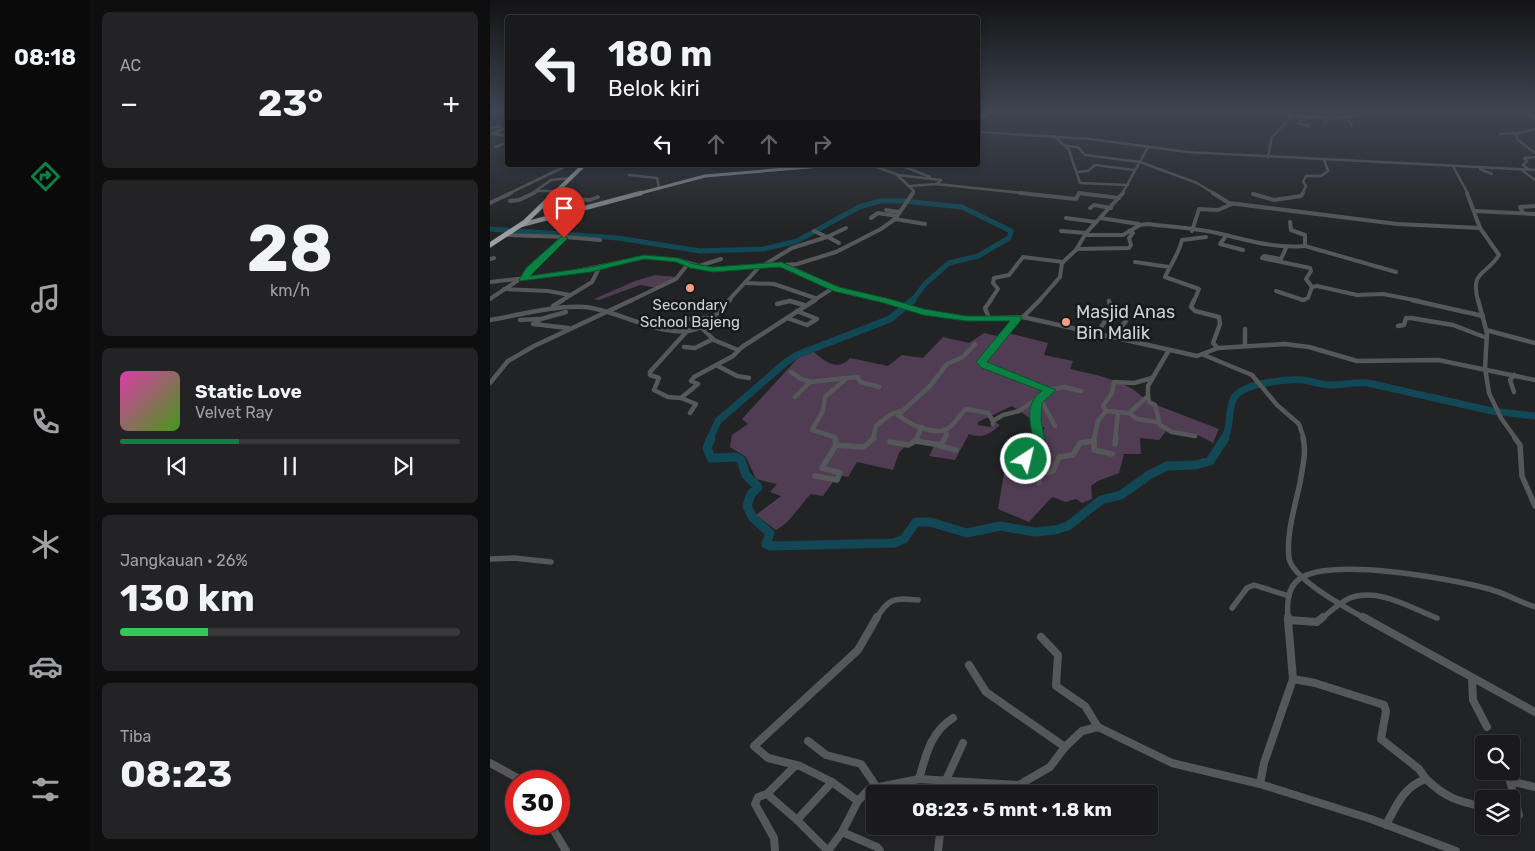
<!DOCTYPE html>
<html lang="id">
<head>
<meta charset="utf-8">
<style>
  :root { --surface:#1a1a1c; --page:#232325; --text:#f1f3f6; --muted:#9fa1a3; --line:#38383b; --accent:#0b8043 }
  body { margin:0; font-family:Rubik,sans-serif; background:var(--page); color:var(--text); height:100vh; display:flex; flex-direction:column; font-size:19px; white-space:nowrap }
  * { box-sizing:border-box; margin:0 }
  p { font-size:16px; color:var(--muted) }
  .icon { flex:none; width:28px; height:28px; fill:none; stroke:currentColor; stroke-width:2; stroke-linecap:round; stroke-linejoin:round }
  .map { position:relative; flex:1; overflow:hidden }
  .panel { display:flex; flex-direction:column; gap:12px; padding:12px; background:#0e0e0f; width:400px }
  .panel>* { flex:none }
  .hud { position:absolute; left:15px; top:15px; width:475px; height:152px; border-radius:5px; box-shadow:0 2px 8px #0003,0 0 0 1px var(--line); background:#1a1a1c; color:var(--text); overflow:hidden }
  .tools { position:absolute; left:985px; top:735px; display:grid; gap:10px }
  .tools a { display:grid; place-items:center; width:45px; height:45px; border-radius:5px; background:var(--surface); box-shadow:0 2px 8px #0003,0 0 0 1px var(--line); font-size:25px }
  .speed { position:absolute; left:15px; top:770px; display:flex; gap:10px; font-size:25px; font-weight:700; text-align:center }
  .speed>* { display:grid; place-content:center; width:65px; height:65px; border-radius:50%; background:var(--surface); box-shadow:0 2px 8px #0003,0 0 0 1px var(--line); line-height:1 }
  .speed .limit { border:8px solid #d22; background:#fff; color:#111 }
  .pin { position:absolute; display:grid; place-items:center; width:42px; height:42px; color:#fff; margin:-51px -21px; border-radius:50% 50% 50% 0; rotate:-45deg; box-shadow:0 0 5px #0007 }
  .pin .icon { rotate:45deg }
  .me { position:absolute; width:55px; margin:-28px; rotate:35deg; stroke-linejoin:round; filter:drop-shadow(0 0 4px #0008) }
  .turn { display:flex; align-items:center; gap:18px; height:105px; padding:0 20px; font-size:22px }
  .turn .icon { width:65px; height:65px; stroke-width:2.5 }
  .turn b { display:block; font-size:35px; line-height:42px }
  .lanes { display:flex; align-items:center; height:48px; padding:0 20px; background:#0003; justify-content:center; gap:25px; direction:ltr }
  .lanes .off { opacity:.35 }
  .big { font-size:38px; font-weight:700; line-height:1.1 }
  .panel .tile { flex:1; display:flex; flex-direction:column; justify-content:center; gap:8px; min-width:0; padding:0 18px; border-radius:8px; background:var(--page) }
  .panel .dial { align-items:center; gap:0 }
  .dial b { font-size:65px; line-height:1 }
  .song { display:flex; align-items:center; gap:15px }
  .cover { width:60px; height:60px; border-radius:8px; background:linear-gradient(135deg,hsl(320 70% 55%),hsl(100 70% 35%)) }
  .played { height:5px; border-radius:2px; background:linear-gradient(90deg,var(--accent) 35%,var(--line) 35%) }
  .keys { display:flex; justify-content:space-around; direction:ltr }
  .heat { display:flex; justify-content:space-between; align-items:center; font-size:28px; direction:ltr }
  .charge { height:8px; border-radius:4px; background:linear-gradient(90deg,#34c759 26%,var(--line) 0) }
  .trip { position:absolute; left:376px; top:785px; width:292px; height:50px; border-radius:5px; background:var(--surface); box-shadow:0 2px 8px #0003,0 0 0 1px var(--line); font-weight:700; line-height:50px; text-align:center }
  main { display:flex; flex:1; min-height:0 }
  .tab-bar { display:flex; flex-direction:column; width:90px; justify-content:space-around; align-items:center; background:#0a0a0b; color:var(--muted) }
  .tab-bar .icon { width:35px; height:35px }
  .tab-bar .current { color:var(--accent) }
  .tab-bar b { font-size:22px; color:var(--text) }
  .map>svg:first-child { display:block }
  .green { fill:#503d54 }
  .lines { fill:none; stroke-linecap:round; stroke-linejoin:round }
  .river-far2 { stroke:#124855; stroke-width:5 }
  .river-far1 { stroke:#124855; stroke-width:7 }
  .river { stroke:#124855; stroke-width:9 }
  .minor-far4 { stroke:#565758; stroke-width:2.5 }
  .minor-far3 { stroke:#565758; stroke-width:4 }
  .minor-far2 { stroke:#565758; stroke-width:4.5 }
  .minor-far1 { stroke:#565758; stroke-width:5.5 }
  .minor { stroke:#565758; stroke-width:8 }
  .major-far1 { stroke:#898b8d; stroke-width:3 }
  .major { stroke:#898b8d; stroke-width:4.5 }
  .highway-far1 { stroke:#9da0a2; stroke-width:4 }
  .highway { stroke:#9da0a2; stroke-width:5 }
  .route { fill:#0b8043; stroke:#07532c }
  .poi-dot { fill:#f39f84; stroke:#18191c; stroke-width:2 }
  .labels { text-anchor:middle; stroke-width:5; stroke-linejoin:round; paint-order:stroke }
  .far-poi-label { font-size:15px; fill:#d1d1d3; stroke:#18191c }
  .poi-label { font-size:18px; fill:#d1d1d3; stroke:#18191c; text-anchor:start }
</style>
</head>
<body>
<main>
<nav class="tab-bar">
<b>08:18</b>
<svg class="icon current" aria-label="directions" viewBox="0 0 24 24"><path d="M12 3l9 9-9 9-9-9zM9 14v-3h6M13 9l2 2-2 2"/></svg>
<svg class="icon" aria-label="music" viewBox="0 0 24 24"><path d="M9 18V5l10-2v13"/><circle cx="6" cy="18" r="3"/><circle cx="16" cy="16" r="3"/></svg>
<svg class="icon" aria-label="phone" viewBox="0 0 24 24"><path d="M5 4h4l2 5-3 2q2 4 5 5l2-3 5 2v4C11 20 4 13 5 4z"/></svg>
<svg class="icon" aria-label="climate" viewBox="0 0 24 24"><path d="M12 3v18M4 7l16 10M4 17L20 7"/></svg>
<svg class="icon" aria-label="car" viewBox="0 0 24 24"><path d="M5 17H2v-5l4-1 3-4h7l3 4 3 1v5h-3M9 17h6M6 11h13"/><circle cx="7" cy="17" r="2"/><circle cx="17" cy="17" r="2"/></svg>
<svg class="icon" aria-label="filters" viewBox="0 0 24 24"><path d="M4 7h16M4 17h16"/><circle cx="9" cy="7" r="2"/><circle cx="15" cy="17" r="2"/></svg>
</nav>
<section class="panel">
<div class="tile"><p>AC</p>
<div class="heat"><a>−</a><b class="big">23°</b><a>+</a></div>
</div>
<div class="tile dial"><b>28</b><p>km/h</p></div>
<div class="tile">
<div class="song"><i class="cover"></i><div><b>Static Love</b><p>Velvet Ray</p></div></div>
<div class="played"></div>
<div class="keys"><svg class="icon" aria-label="previous" viewBox="0 0 24 24"><path d="M18 5L8 12l10 7zM5 5v14"/></svg><svg class="icon" aria-label="pause" viewBox="0 0 24 24"><path d="M8 5v14M16 5v14"/></svg><svg class="icon" aria-label="next" viewBox="0 0 24 24"><path d="M6 5l10 7-10 7zM19 5v14"/></svg></div>
</div>
<div class="tile"><p>Jangkauan · 26%</p><b class="big">130 km</b><div class="charge"></div></div>
<div class="tile"><p>Tiba</p><b class="big">08:23</b></div>
</section>
<div class="map">
<svg width="1045" height="851" viewBox="0 0 1045 851">
  <rect width="100%" height="100%" fill="#222325"/>
  <g class="green">
    <path d="M165 275 186 277 167 288 150 285 109 300 104 299 145 281Z"/>
    <path d="M494 333 511 337 518 333 558 343 554 355 583 361 580 369C605 375 639 380 656 401L729 429 723 443 710 436 677 430 669 440 650 438 651 454H634L629 473 608 481 601 486 602 499 592 503 586 499 576 502 562 497 539 522 508 509 515 467 531 459 555 428 522 406 488 422V425L500 427 505 422 510 425C500 434 492 439 479 434L465 460 439 456 445 444 420 440 409 453 403 470 367 462 358 477 348 475 333 496 321 494C309 506 302 521 286 530L266 515 291 496 280 492 287 484 266 479 256 457 240 447 242 435 258 424 252 419 308 358 324 352C335 362 348 372 360 358L398 366 412 355 433 358 453 337 479 343Z"/>
  </g>
  <g class="lines">
    <path class="river-far2" d="M0 229 128 238 210 251 274 249 307 241 369 207 390 201H413L472 207 521 231 519 238 488 256 459 263 435 284 422 301"/>
    <g class="river-far1">
      <path d="M220 439 228 421 296 362 307 355 400 319 423 300"/>
      <path d="M734 439C742 427 737 411 744 398 752 383 797 379 813 380 822 381 831 385 840 385 852 385 864 382 878 383L1002 411 1045 416"/>
    </g>
    <path class="river" d="M221 438 217 448 221 458 246 457 251 460 256 475 268 487 261 494 257 506 263 518 280 533 276 544 280 546 404 543 414 539 426 522H440L477 533 510 526 545 532 565 530 578 526 611 500 631 495 659 475 677 466 705 465 720 461 735 438"/>
    <g class="minor-far4">
      <path d="M1033 111 1045 118"/>
      <path d="M801 116 842 118 867 116 864 111"/>
      <path d="M857 117 862 126"/>
      <path d="M817 118 807 123 819 126"/>
      <path d="M820 118 822 115 834 111"/>
      <path d="M834 122 839 120 838 116 853 111"/>
      <path d="M0 129 10 126"/>
      <path d="M1045 129 1025 134 1028 140 1045 153"/>
      <path d="M488 132 600 139 697 152 1045 170"/>
      <path d="M0 134 18 127"/>
      <path d="M3 134 18 136"/>
      <path d="M1010 134 1025 133"/>
      <path d="M564 136 579 150 590 183 638 185"/>
      <path d="M576 146 588 147 595 155 650 162 707 183 725 194"/>
      <path d="M5 147 18 142"/>
      <path d="M778 157 782 137 801 117 795 111"/>
      <path d="M380 165 406 174 424 191 422 194"/>
      <path d="M410 165 440 177"/>
      <path d="M963 166 978 194"/>
      <path d="M990 169 1002 174"/>
      <path d="M1032 170 1045 180"/>
      <path d="M1040 170 1033 165 1037 161 1034 158 1045 157"/>
      <path d="M588 172 598 171 605 165 644 170"/>
      <path d="M139 175 167 178 169 188"/>
      <path d="M407 175 451 180 447 184"/>
      <path d="M420 186 446 184 541 194"/>
      <path d="M44 192 61 180 81 178"/>
      <path d="M18 194 78 165"/>
      <path d="M41 194 48 191H68"/>
      <path d="M588 194H601"/>
      <path d="M632 194 658 147"/>
      <path d="M812 194 816 186 813 182 816 176H831L838 171 834 159"/>
    </g>
    <g class="minor-far3">
      <path d="M530 193 586 199 589 193 629 198"/>
      <path d="M723 193 739 203 907 224 990 228"/>
      <path d="M977 193 990 228 1009 255C996 276 980 270 988 301"/>
      <path d="M763 194 784 200 811 196 813 193"/>
      <path d="M61 198 100 200 108 197"/>
      <path d="M20 201 29 200 44 193"/>
      <path d="M0 203 21 193"/>
      <path d="M600 208 604 205 621 208"/>
      <path d="M396 210 409 212"/>
      <path d="M984 211 1045 214"/>
      <path d="M1033 213 1030 207 1045 206"/>
      <path d="M381 218 388 213 407 216"/>
      <path d="M576 218 606 222"/>
      <path d="M610 218 649 224"/>
      <path d="M405 219 435 224"/>
      <path d="M571 231 596 233"/>
      <path d="M702 231 709 209 728 210 742 204"/>
      <path d="M17 235 75 237 33 279"/>
      <path d="M595 235H633L650 225 658 224C681 227 705 228 727 233 757 240 784 249 815 246V235L801 230 800 222"/>
      <path d="M736 236 730 244 753 250"/>
      <path d="M75 237 110 240"/>
      <path d="M337 237 356 228"/>
      <path d="M338 237 349 243"/>
      <path d="M815 246 906 272"/>
      <path d="M796 248 791 259 774 256 772 258 820 268 821 271 816 279 822 287"/>
      <path d="M587 249 639 248 641 245 639 238 643 233 639 231"/>
      <path d="M0 259 4 258"/>
      <path d="M645 262 679 267"/>
      <path d="M274 265 302 248 337 237 324 231"/>
      <path d="M296 265 346 289 396 301"/>
      <path d="M206 267 231 259"/>
      <path d="M0 282 71 274 157 257 188 260 223 270 307 264 346 252 391 229 405 219 423 193"/>
      <path d="M255 283 284 284 325 298"/>
      <path d="M14 289 58 291 80 295"/>
      <path d="M786 291 813 300 818 298 822 287 827 286 867 295 893 294 929 301"/>
      <path d="M0 299 27 281"/>
      <path d="M71 301 102 282 109 268"/>
      <path d="M140 301 186 279 198 264"/>
      <path d="M238 301 271 265"/>
      <path d="M323 301 343 288"/>
      <path d="M500 301 508 289 503 283 504 278 519 275 533 257 573 262"/>
      <path d="M549 301 570 277 572 263 586 250 596 233 633 193"/>
      <path d="M704 301 709 289 675 277C681 263 688 256 692 240L716 237"/>
    </g>
    <g class="minor-far2">
      <path d="M391 300 433 312 483 319 533 317 550 300"/>
      <path d="M704 300 701 307 705 311 729 317 730 324 723 343 728 348"/>
      <path d="M812 300H814"/>
      <path d="M922 300 993 316"/>
      <path d="M988 300 997 333 995 368 999 393 1011 418 1026 439"/>
      <path d="M287 304 300 301 314 305"/>
      <path d="M63 306 73 300"/>
      <path d="M76 312 51 319 43 324 78 328"/>
      <path d="M533 317 707 356 728 348 795 344 819 347 867 361 948 360 1045 380"/>
      <path d="M297 318 317 325 327 319 307 311"/>
      <path d="M499 318 495 308 501 300"/>
      <path d="M527 318 501 348 492 364 560 390 574 387 591 391"/>
      <path d="M196 319 220 318"/>
      <path d="M0 320C31 315 63 305 94 307 127 309 178 342 209 328 221 322 230 310 240 300"/>
      <path d="M30 320 48 319"/>
      <path d="M908 326 914 325 916 318H921L963 325 997 338"/>
      <path d="M211 327 224 340 248 350"/>
      <path d="M755 329V346"/>
      <path d="M996 330 1045 343"/>
      <path d="M607 333 622 311 619 301"/>
      <path d="M623 337 636 321"/>
      <path d="M485 344 473 357 457 364 440 386 408 415C419 424 446 438 460 427 466 422 470 414 476 409L498 413 503 421"/>
      <path d="M194 347 205 348 223 339"/>
      <path d="M714 355 762 375 787 405 809 424 814 439"/>
      <path d="M226 365 247 376 259 378"/>
      <path d="M301 372 311 379 321 382"/>
      <path d="M1024 375 1020 380 1024 392"/>
      <path d="M0 383 18 361 44 346 142 300"/>
      <path d="M658 396 659 402 665 405 670 425 682 432 705 436"/>
      <path d="M305 397 320 382 357 378"/>
      <path d="M191 398 178 397 164 390 169 378 160 375V372L198 330"/>
      <path d="M550 398 565 426"/>
      <path d="M548 399 545 416 548 439"/>
      <path d="M616 411 613 406 622 393 624 382 644 383 662 378"/>
      <path d="M200 413 206 404 191 398 208 384 201 381 204 377 243 356 252 347 325 300"/>
      <path d="M639 413 647 419 668 422"/>
      <path d="M503 424V421L513 415 529 411 560 390"/>
      <path d="M454 430 457 435 454 439"/>
      <path d="M345 439V437L322 430 333 411 335 397 357 378 368 377 370 382 389 387"/>
      <path d="M383 439 386 426 400 415 410 411"/>
      <path d="M426 439 432 427"/>
      <path d="M604 439 608 421 616 411 639 413 658 396V386L679 350"/>
      <path d="M625 439 628 414"/>
    </g>
    <g class="minor-far1">
      <path d="M345 438 346 445"/>
      <path d="M455 438 450 446 466 450"/>
      <path d="M548 438 543 452 536 459 543 465 542 471 550 474"/>
      <path d="M813 438C817 452 812 469 810 483 805 506 796 535 799 558 802 579 858 609 876 619"/>
      <path d="M1025 438 1030 445 1032 476 1045 506"/>
      <path d="M425 441 427 438"/>
      <path d="M604 441V450L622 454"/>
      <path d="M400 442 418 445 425 441 450 445"/>
      <path d="M625 444 626 438"/>
      <path d="M325 476 347 480 350 473 332 468 346 445 374 447 384 438"/>
      <path d="M549 483 550 474 563 471 569 457 583 455 590 443 604 441V438"/>
      <path d="M0 559 24 558 61 562"/>
      <path d="M742 608 757 588 764 585 799 596"/>
      <path d="M386 619C399 597 405 598 428 600"/>
      <path d="M798 619C797 605 797 589 808 580 837 556 963 579 999 589 1015 593 1029 602 1045 607"/>
      <path d="M831 619C840 612 850 602 860 598 888 587 921 608 947 618"/>
    </g>
    <g class="minor">
      <path d="M798 617V620"/>
      <path d="M873 617 1045 712"/>
      <path d="M551 637 568 655 566 686 595 706 608 727"/>
      <path d="M479 665 496 692 575 747"/>
      <path d="M982 678 983 700 997 727"/>
      <path d="M803 679 825 683 894 705 896 711 891 739 929 769 936 779"/>
      <path d="M318 741 336 755 371 764 386 786"/>
      <path d="M0 763 33 781"/>
      <path d="M306 765 277 794 307 820"/>
      <path d="M429 779C436 755 440 733 463 718"/>
      <path d="M342 782 368 801"/>
      <path d="M770 784 774 763 803 679 798 620 827 622 833 617"/>
      <path d="M277 794 268 797 265 804 284 838 285 851"/>
      <path d="M455 794 456 780 473 743"/>
      <path d="M1021 814 1029 815 1020 781 1045 787"/>
      <path d="M60 824 76 851"/>
      <path d="M896 825C906 806 914 786 936 779 956 798 967 801 994 807"/>
      <path d="M352 832 387 847 390 851"/>
      <path d="M338 851 352 832 368 801 379 789 429 779 529 785 560 767 575 747 592 731 608 727 682 763 770 784 881 819 966 851"/>
      <path d="M338 851 307 820 342 782 310 766 278 758 264 746 368 650 387 617"/>
      <path d="M448 851 451 826"/>
    </g>
    <g class="major-far1">
      <path d="M488 120 501 111"/>
      <path d="M147 194 215 176 343 165"/>
    </g>
    <path class="major" d="M31 225 151 193"/>
    <path class="highway-far1" d="M64 194 94 165"/>
    <path class="highway" d="M0 245 35 222 65 193"/>
  </g>
  <linearGradient id="sky" x2="0" y2="1"><stop stop-color="#131314"/><stop offset="0.48" stop-color="#3e4551"/><stop offset="1" stop-color="#3e4551" stop-opacity="0"/></linearGradient>
  <rect width="1045" height="231" fill="url(#sky)"/>
  <path class="route" d="M72 236 78 238 40 276 101 267 154 255 188 258 204 264 223 267 291 262 349 287 400 299 434 309 476 316H531V320L497 362 566 390 552 403 551 421 555 440 552 449 540 462H532L530 459 544 440C539 422 535 403 552 391L492 368 486 362 520 321H476L433 315 394 303 343 291 290 267 223 272 200 268 186 262 154 259 101 272 30 281 29 280 36 268Z"/>
  <g class="poi-dot">
    <circle cx="200" cy="288" r="5"/>
    <circle cx="576" cy="322" r="5"/>
  </g>
  <g class="labels">
    <g class="far-poi-label">
      <text x="200" y="310">Secondary<tspan x="200" dy="17">School Bajeng</tspan></text>
    </g>
    <g class="poi-label">
      <text x="586" y="318">Masjid Anas<tspan x="586" dy="21">Bin Malik</tspan></text>
    </g>
  </g>
</svg>
<div class="tools">
<a><svg class="icon" aria-label="search" viewBox="0 0 24 24"><circle cx="10" cy="10" r="6"/><path d="M15 15l6 6"/></svg></a>
<a><svg class="icon" aria-label="layers" viewBox="0 0 24 24"><path d="M12 4l9 5-9 5-9-5zM3 14l9 5 9-5"/></svg></a>
</div>
<div class="speed"><div class="limit">30</div></div>
<div class="pin" style="left:74px;top:238px;background:#d93025"><svg class="icon" aria-label="arrive" viewBox="0 0 24 24"><path d="M6 21V4h12l-3 4 3 4H6"/></svg></div>
<svg class="me" style="left:536px;top:459px" viewBox="-20 -20 40 40"><circle r="17" fill="#0b8043" stroke="#fff" stroke-width="3"/><path d="M0-11L8 9 0 5-8 9z" fill="#fff"/></svg>
<div class="trip">08:23 · 5 mnt · 1.8 km</div>
<div class="hud">
<div class="turn"><svg class="icon" aria-label="left" viewBox="0 0 24 24"><path d="M17 20v-9H6M10 6l-5 5 5 5"/></svg><div><b>180 m</b>Belok kiri</div></div>
<div class="lanes"><svg class="icon" aria-label="left" viewBox="0 0 24 24"><path d="M17 20v-9H6M10 6l-5 5 5 5"/></svg><svg class="icon off" aria-label="ahead" viewBox="0 0 24 24"><path d="M12 20V5M6 11l6-6 6 6"/></svg><svg class="icon off" aria-label="ahead" viewBox="0 0 24 24"><path d="M12 20V5M6 11l6-6 6 6"/></svg><svg class="icon off" aria-label="right" viewBox="0 0 24 24"><path d="M7 20v-9h11M14 6l5 5-5 5"/></svg></div>
</div>
</div>
</main>
</body>
</html>
